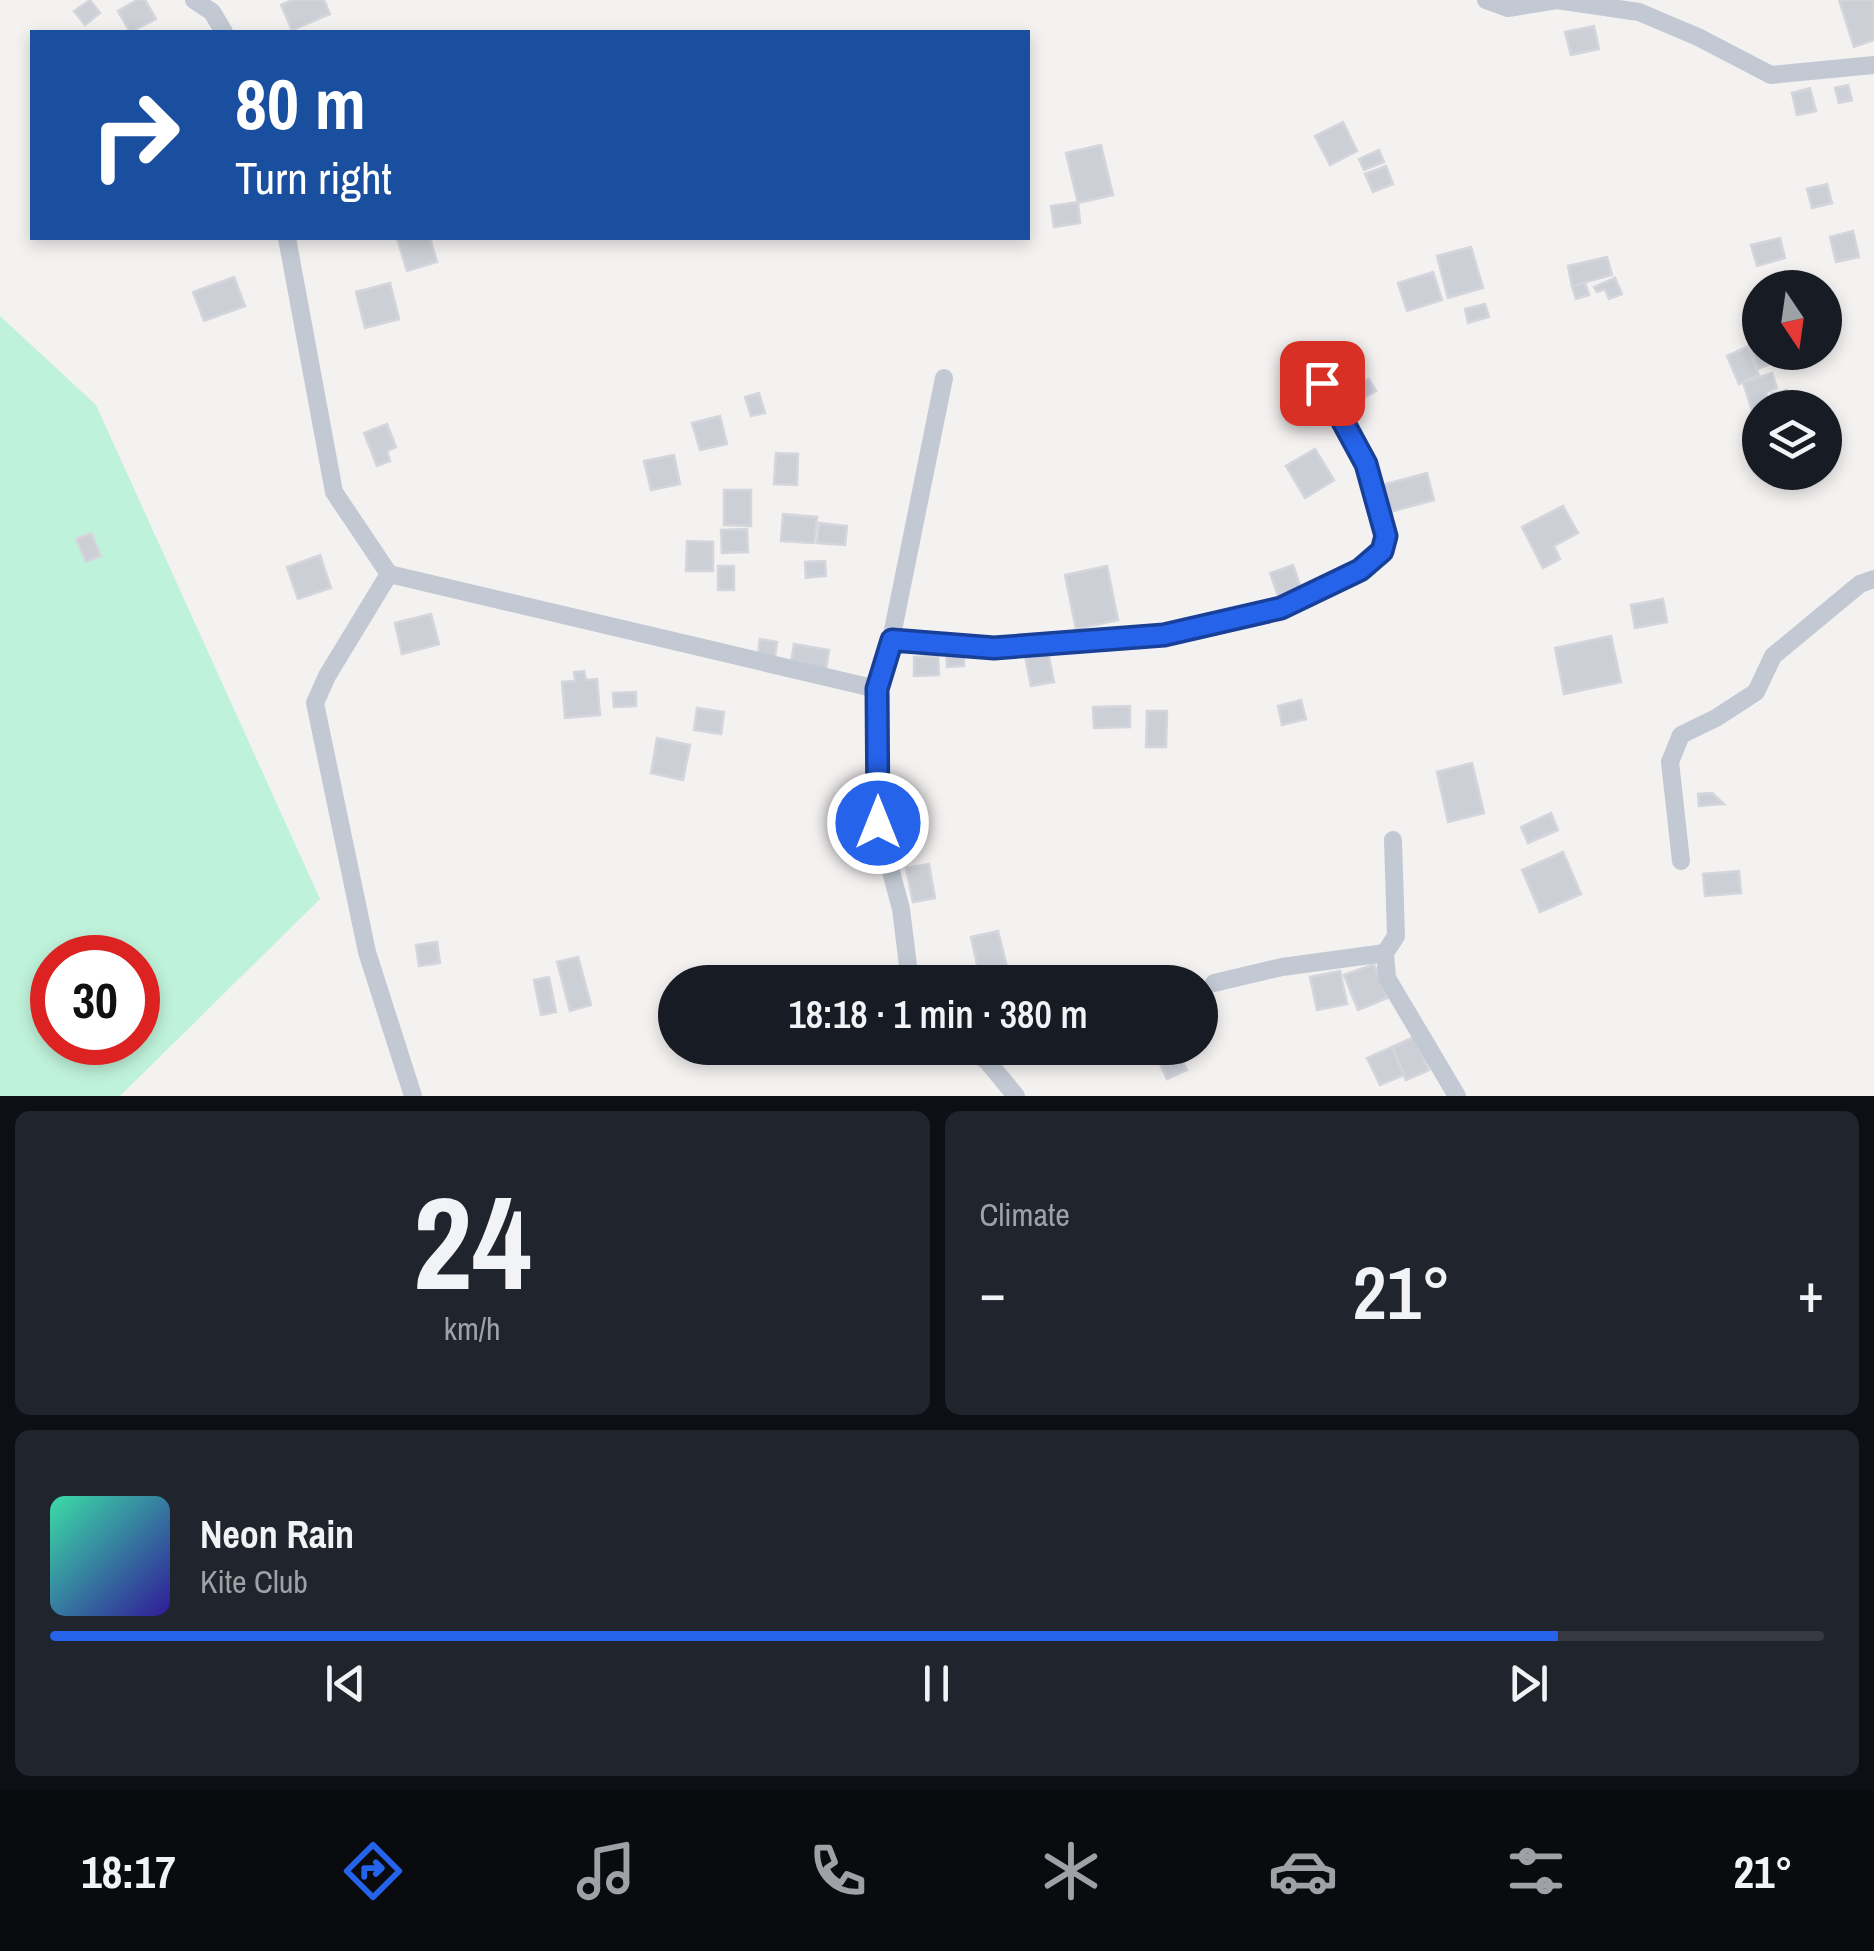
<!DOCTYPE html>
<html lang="en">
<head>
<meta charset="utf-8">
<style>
  :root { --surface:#171b24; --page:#20242c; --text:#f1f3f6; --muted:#9ea1a6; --line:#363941; --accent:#2563eb }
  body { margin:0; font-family:"Archivo Narrow",sans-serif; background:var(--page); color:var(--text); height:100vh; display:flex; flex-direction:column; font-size:38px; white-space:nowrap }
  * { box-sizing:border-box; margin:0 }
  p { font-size:32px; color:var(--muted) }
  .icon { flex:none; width:55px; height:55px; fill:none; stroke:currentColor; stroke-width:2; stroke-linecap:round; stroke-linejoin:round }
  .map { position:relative; height:1096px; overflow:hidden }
  .drawer { display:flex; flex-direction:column; gap:15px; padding:15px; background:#0d0f14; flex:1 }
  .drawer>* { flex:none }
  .hud { position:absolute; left:30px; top:30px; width:1000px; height:210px; border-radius:0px; box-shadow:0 5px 15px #0003; background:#1a4fa0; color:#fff; overflow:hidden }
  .needle { width:65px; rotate:167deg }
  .controls { position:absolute; left:1742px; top:270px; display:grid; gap:20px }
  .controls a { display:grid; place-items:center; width:100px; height:100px; border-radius:50%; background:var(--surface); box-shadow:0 5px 15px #0003; font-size:50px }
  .speed { position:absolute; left:30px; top:935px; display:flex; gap:20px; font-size:50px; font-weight:700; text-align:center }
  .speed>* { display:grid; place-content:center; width:130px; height:130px; border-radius:50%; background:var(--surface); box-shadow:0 5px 15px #0003; line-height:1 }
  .speed .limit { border:15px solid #d22; background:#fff; color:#111 }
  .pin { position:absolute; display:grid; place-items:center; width:85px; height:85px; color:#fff; margin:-42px; border-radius:20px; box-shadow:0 5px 15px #0006 }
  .me { position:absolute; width:110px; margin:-55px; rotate:0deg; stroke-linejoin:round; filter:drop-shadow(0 0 8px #0008) }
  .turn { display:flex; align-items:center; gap:35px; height:210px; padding:0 40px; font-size:45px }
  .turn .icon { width:130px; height:130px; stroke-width:2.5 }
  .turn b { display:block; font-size:70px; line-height:85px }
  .big { font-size:75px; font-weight:600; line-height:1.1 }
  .drawer .tile { flex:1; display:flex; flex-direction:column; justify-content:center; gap:15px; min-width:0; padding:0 35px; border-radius:15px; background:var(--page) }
  .drawer .dial { align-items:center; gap:0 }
  .dial b { font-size:130px; line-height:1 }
  .song { display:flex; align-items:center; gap:30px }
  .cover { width:120px; height:120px; border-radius:15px; background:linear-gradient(135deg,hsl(160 70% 55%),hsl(250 70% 35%)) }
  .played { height:10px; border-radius:5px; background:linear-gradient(90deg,var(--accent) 85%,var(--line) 85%) }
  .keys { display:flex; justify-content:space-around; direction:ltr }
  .heat { display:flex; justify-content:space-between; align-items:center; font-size:55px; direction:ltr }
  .drawer .tiles { flex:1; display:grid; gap:15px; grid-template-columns:1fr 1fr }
  .tile:last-child { grid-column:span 2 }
  .trip { position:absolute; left:658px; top:965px; width:560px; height:100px; border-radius:50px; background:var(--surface); box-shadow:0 5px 15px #0003; font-weight:600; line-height:100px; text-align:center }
  .dock { display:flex; height:160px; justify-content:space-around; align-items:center; background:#090b0e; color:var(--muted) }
  .dock .icon { width:70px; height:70px }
  .dock .selected { color:var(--accent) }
  .dock b { font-size:45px; color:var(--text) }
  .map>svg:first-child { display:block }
  .green { fill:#bff2da; fill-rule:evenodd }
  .building { fill:#cdcfd7; stroke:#d5d6dd; stroke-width:2.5 }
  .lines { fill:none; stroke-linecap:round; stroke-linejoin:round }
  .minor { stroke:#c2c9d3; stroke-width:18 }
  .route-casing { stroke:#184099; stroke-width:25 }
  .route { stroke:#2563eb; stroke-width:18 }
</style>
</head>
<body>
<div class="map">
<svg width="1874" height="1096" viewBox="0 0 1874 1096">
  <rect width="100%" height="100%" fill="#f4f1f1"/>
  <path class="green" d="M0 316 96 405 320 899 120 1096H0ZM52 958H138V1042H52Z"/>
  <g class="building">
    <path d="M90 0 100 13 85 25 74 11Z"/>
    <path d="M137 0H145L156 19 130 32 118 11Z"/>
    <path d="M292 0H324L330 14 292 30 281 5Z"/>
    <path d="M1839 0H1874V40L1854 47Z"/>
    <path d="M1594 26 1599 49 1571 55 1565 32Z"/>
    <path d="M1848 85 1852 100 1839 103 1835 88Z"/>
    <path d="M1810 88 1816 111 1797 115 1792 93Z"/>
    <path d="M1343 122 1357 151 1330 165 1315 136Z"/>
    <path d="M1101 145 1113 195 1078 203 1066 153Z"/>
    <path d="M1379 150 1384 162 1364 170 1359 159Z"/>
    <path d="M1386 166 1393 184 1373 192 1365 174Z"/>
    <path d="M1827 184 1832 203 1812 208 1807 189Z"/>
    <path d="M1078 202 1080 223 1054 227 1051 206Z"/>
    <path d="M1853 231 1859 257 1836 262 1830 237Z"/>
    <path d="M397 238H430L437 262 407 271Z"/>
    <path d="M1780 238 1785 258 1757 266 1751 245Z"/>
    <path d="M1471 247 1483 288 1448 298 1437 256Z"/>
    <path d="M1607 257 1612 275 1572 286 1568 266Z"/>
    <path d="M1433 272 1442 300 1407 311 1398 283Z"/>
    <path d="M234 277 245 306 204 321 193 292Z"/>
    <path d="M1615 278 1622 294 1609 299 1605 289 1597 292 1594 287Z"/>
    <path d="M390 283 399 319 365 328 356 292Z"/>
    <path d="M1585 283 1589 295 1576 299 1572 286Z"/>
    <path d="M1485 304 1489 317 1468 323 1465 309Z"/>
    <path d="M1760 341V352H1772L1775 362 1758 369 1749 345Z"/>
    <path d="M1747 347 1759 375 1739 384 1727 356Z"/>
    <path d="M1343 362 1355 380 1341 390 1329 372Z"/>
    <path d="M1772 373 1777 388 1766 392 1770 405 1752 410 1743 382Z"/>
    <path d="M1369 379 1376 391 1345 408 1338 396Z"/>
    <path d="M1787 390 1790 400 1774 404 1771 394Z"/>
    <path d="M759 393 765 413 751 416 745 397Z"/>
    <path d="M720 416 727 444 700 450 692 423Z"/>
    <path d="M387 424 396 447 387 451 390 461 377 466 364 433Z"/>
    <path d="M1315 449 1334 480 1305 498 1286 466Z"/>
    <path d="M776 453 798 454 797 485 774 484Z"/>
    <path d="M674 455 680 484 651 490 644 461Z"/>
    <path d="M1427 473 1434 500 1386 513 1379 486Z"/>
    <path d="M724 490H751V526L724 525Z"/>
    <path d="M1563 506 1578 533 1554 546 1560 559 1543 568 1522 527Z"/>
    <path d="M783 514 817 517 814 543 781 541Z"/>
    <path d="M819 523 847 526 845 545 817 543Z"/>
    <path d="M747 529 748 552 722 553 721 530Z"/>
    <path d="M91 533 101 556 86 562 76 539Z"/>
    <path d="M687 541 713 542V571H686Z"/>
    <path d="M320 555 331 588 298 599 287 567Z"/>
    <path d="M825 561 826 576 806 578 805 562Z"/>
    <path d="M1293 565 1302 591 1279 599 1270 573Z"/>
    <rect x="718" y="566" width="16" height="24"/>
    <path d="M1107 566 1118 620 1076 629 1065 575Z"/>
    <path d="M1663 599 1667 622 1635 628 1631 605Z"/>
    <path d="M431 614 439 644 402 654 395 623Z"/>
    <path d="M1611 636 1621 682 1564 694 1555 648Z"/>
    <path d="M760 639 777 642 775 657 758 654Z"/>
    <path d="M794 644 829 650 826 669 791 663Z"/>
    <path d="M946 651H964V666L947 667Z"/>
    <path d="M1048 652 1054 682 1031 686 1025 656Z"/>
    <path d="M938 656 939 675 914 676V657Z"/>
    <path d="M584 671 586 680 597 679 600 715 565 718 562 682 575 681 574 672Z"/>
    <path d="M636 692V706L614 707 613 693Z"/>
    <path d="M1301 700 1306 719 1282 725 1278 706Z"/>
    <path d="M1130 706V727L1094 728 1093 707Z"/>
    <path d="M697 708 724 712 721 734 694 730Z"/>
    <path d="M1147 711H1167L1166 747H1146Z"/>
    <path d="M657 738 690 745 683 780 651 773Z"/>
    <path d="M1472 763 1484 813 1448 822 1437 772Z"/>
    <path d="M1712 793 1724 804 1699 806 1698 794Z"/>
    <path d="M1551 813 1558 830 1528 843 1521 827Z"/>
    <path d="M1563 852 1581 894 1540 912 1522 870Z"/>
    <path d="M929 864 935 898 913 902 906 868Z"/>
    <path d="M1739 871 1741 893 1705 896 1703 874Z"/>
    <path d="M998 931 1007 967 979 974 971 937Z"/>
    <path d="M437 942 440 963 419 966 416 945Z"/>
    <path d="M578 957 591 1005 570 1011 557 962Z"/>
    <path d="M1374 964 1387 998 1358 1010 1344 975Z"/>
    <path d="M1340 971 1347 1004 1317 1010 1310 977Z"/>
    <path d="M549 977 556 1012 541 1015 534 980Z"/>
    <path d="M1414 1037 1429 1070 1406 1080 1392 1047Z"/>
    <path d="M1392 1047 1404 1075 1380 1085 1367 1058Z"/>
    <path d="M734 1048H755L756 1057 735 1058Z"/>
    <path d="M1180 1055 1187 1070 1167 1079 1160 1064Z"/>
  </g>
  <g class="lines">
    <g class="minor">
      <path d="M194 0 212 12 224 32"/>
      <path d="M1486 0 1508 8 1557 0 1639 12 1698 37 1771 75 1874 65"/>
      <path d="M287 238 334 492 389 574 327 676 315 703 367 952 413 1096"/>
      <path d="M389 574 877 689 891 640 944 378"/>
      <path d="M891 640 994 648 1164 635 1281 608 1359 570 1382 551 1386 536 1366 464 1341 412 1322 383"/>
      <path d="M877 689 878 823 901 909 910 982"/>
      <path d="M1393 840 1396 936 1385 953 1387 978 1457 1096"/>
      <path d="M1681 861 1670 762 1681 735 1716 718 1756 692 1773 656 1860 584 1874 579"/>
      <path d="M1214 983 1282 967 1385 953"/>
      <path d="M970 1048 987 1061 1016 1096"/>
    </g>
  </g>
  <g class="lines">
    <defs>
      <path id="route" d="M878 823 877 689 892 640 994 648 1164 635 1281 608 1360 570 1382 551 1386 536 1366 464 1322 383"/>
    </defs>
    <use href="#route" class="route-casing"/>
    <use href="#route" class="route"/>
  </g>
</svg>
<div class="controls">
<a><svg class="needle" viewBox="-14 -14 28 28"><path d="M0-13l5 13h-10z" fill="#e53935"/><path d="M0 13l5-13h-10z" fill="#9ea1a6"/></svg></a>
<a><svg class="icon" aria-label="layers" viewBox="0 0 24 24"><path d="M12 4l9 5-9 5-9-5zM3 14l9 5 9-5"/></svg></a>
</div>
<div class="speed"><div class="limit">30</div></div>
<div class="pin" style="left:1322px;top:383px;background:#d93025"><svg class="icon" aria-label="arrive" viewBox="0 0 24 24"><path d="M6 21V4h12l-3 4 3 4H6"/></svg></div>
<svg class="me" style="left:878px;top:823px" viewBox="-20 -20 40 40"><circle r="17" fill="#2563eb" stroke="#fff" stroke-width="3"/><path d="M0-11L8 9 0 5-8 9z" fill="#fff"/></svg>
<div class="trip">18:18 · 1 min · 380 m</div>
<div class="hud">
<div class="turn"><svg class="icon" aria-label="right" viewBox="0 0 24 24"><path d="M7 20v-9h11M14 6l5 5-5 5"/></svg><div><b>80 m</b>Turn right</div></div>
</div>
</div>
<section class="drawer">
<div class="tiles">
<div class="tile dial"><b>24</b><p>km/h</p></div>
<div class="tile"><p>Climate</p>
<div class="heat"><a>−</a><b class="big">21°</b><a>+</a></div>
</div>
<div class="tile">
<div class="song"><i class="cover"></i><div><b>Neon Rain</b><p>Kite Club</p></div></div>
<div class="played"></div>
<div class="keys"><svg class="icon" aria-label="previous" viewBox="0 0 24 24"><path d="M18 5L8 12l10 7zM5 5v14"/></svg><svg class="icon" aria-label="pause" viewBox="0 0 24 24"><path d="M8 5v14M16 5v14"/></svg><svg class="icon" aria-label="next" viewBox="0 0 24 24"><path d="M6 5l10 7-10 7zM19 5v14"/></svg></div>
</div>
</div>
</section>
<nav class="dock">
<b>18:17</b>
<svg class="icon selected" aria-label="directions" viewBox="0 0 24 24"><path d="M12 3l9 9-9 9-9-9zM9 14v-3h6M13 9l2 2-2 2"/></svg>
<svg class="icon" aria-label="music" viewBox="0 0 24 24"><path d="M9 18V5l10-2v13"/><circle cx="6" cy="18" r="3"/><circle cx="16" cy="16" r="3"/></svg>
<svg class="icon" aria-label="phone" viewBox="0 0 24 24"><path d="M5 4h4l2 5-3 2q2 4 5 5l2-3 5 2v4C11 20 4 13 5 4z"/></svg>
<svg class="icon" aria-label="climate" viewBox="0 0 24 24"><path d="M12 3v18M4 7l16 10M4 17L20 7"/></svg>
<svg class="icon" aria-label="car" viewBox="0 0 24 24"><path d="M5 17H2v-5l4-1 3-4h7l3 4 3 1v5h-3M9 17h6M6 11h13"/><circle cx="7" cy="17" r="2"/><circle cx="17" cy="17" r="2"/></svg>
<svg class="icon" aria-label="filters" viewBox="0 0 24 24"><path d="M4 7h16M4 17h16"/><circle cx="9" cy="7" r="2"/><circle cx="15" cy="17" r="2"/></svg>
<b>21°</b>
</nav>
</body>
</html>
